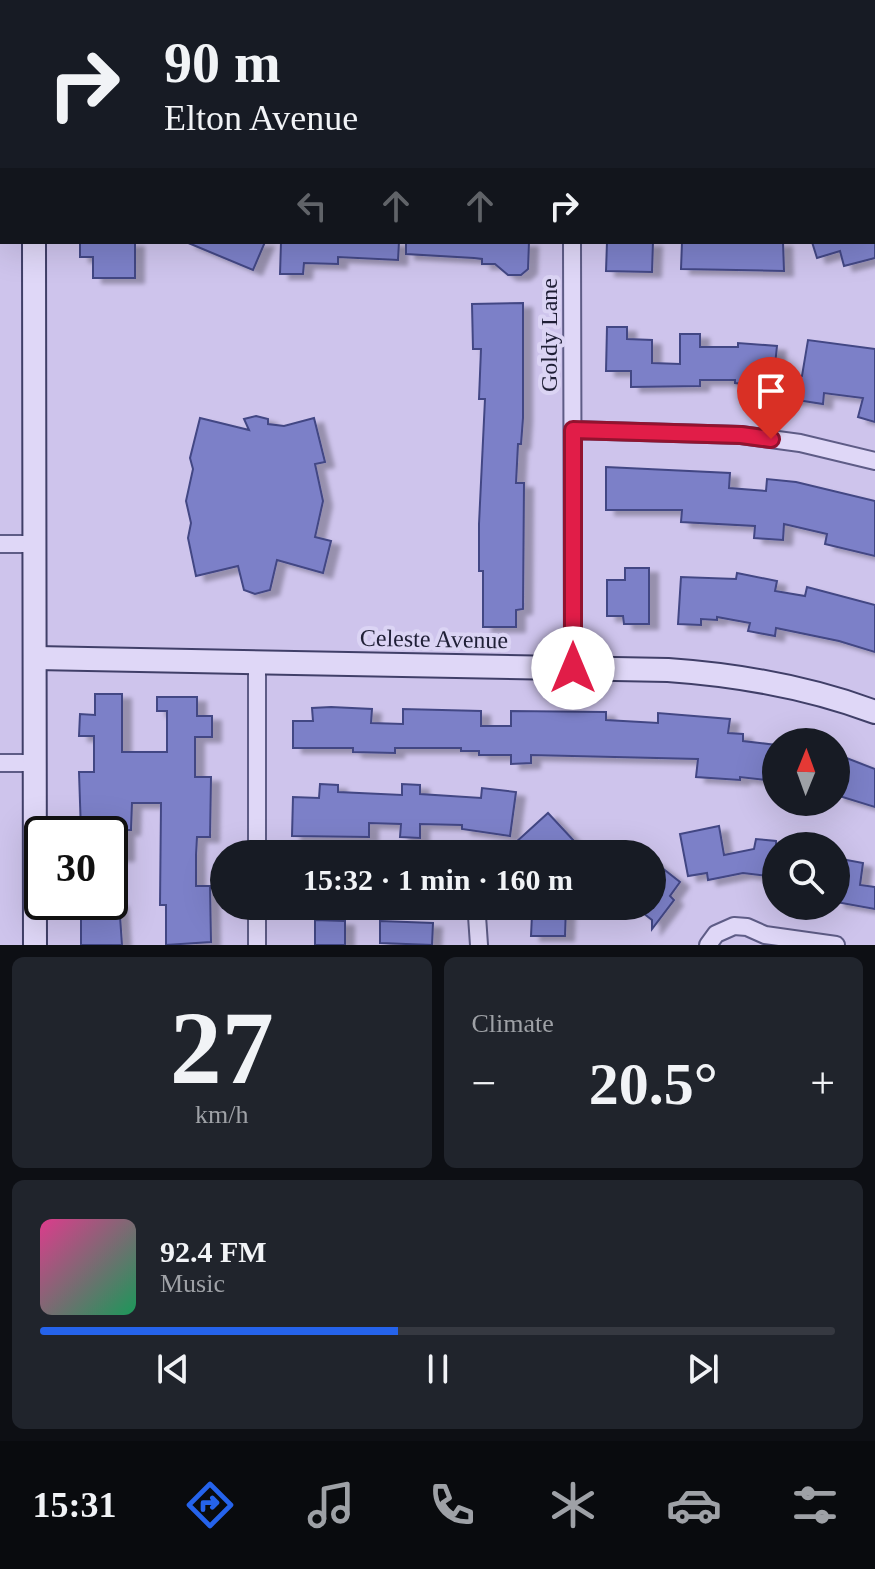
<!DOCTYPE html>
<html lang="en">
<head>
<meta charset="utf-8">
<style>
  :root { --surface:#171b24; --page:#20242c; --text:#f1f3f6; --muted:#9ea1a6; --line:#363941; --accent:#2563eb }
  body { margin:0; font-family:Georgia,serif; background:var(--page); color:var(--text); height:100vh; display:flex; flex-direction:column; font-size:30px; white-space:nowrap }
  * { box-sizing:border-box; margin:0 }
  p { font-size:26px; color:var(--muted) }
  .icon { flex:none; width:44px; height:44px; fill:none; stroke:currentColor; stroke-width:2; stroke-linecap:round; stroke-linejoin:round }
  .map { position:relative; height:945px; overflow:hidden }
  .side { display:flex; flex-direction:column; gap:12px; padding:12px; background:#0d0f14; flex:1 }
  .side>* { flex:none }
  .guide { position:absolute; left:0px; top:0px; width:876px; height:244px; box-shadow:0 8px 32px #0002; background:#171b24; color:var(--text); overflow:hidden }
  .needle { width:52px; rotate:1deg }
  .buttons { position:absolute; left:762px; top:728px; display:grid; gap:16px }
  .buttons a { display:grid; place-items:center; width:88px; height:88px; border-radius:50%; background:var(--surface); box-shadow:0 8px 32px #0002; font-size:40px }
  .speed { position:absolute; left:24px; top:816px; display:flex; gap:16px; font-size:40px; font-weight:700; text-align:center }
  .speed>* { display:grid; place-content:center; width:104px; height:104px; border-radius:50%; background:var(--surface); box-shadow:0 8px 32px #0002; line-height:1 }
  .speed .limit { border:4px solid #111; border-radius:12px; background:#fff; color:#111 }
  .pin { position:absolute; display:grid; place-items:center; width:68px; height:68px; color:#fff; margin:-82px -34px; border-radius:50% 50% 50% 0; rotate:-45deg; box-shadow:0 0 8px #0007 }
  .pin .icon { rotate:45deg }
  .me { position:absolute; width:88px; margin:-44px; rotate:0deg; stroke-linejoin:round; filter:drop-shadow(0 0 6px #0008) }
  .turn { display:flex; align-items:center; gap:28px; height:168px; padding:0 32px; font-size:36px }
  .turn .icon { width:104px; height:104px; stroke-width:2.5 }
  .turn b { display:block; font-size:56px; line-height:68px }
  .lanes { display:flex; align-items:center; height:76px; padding:0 32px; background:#0003; justify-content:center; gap:40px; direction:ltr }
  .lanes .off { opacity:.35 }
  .big { font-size:60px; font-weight:800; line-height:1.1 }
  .side .widget { flex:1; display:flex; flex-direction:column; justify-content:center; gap:12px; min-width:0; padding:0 28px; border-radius:12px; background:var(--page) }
  .side .dial { align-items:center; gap:0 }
  .dial b { font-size:104px; line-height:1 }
  .song { display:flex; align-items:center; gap:24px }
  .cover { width:96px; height:96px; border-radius:12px; background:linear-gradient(135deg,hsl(330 70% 55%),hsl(150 70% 35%)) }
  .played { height:8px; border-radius:4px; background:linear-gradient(90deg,var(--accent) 45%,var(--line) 45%) }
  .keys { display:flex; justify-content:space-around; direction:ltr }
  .heat { display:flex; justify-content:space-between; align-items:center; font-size:44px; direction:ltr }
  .side .tiles { flex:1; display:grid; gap:12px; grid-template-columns:1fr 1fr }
  .widget:last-child { grid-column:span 2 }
  .trip { position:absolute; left:210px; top:840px; width:456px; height:80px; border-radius:40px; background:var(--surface); box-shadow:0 8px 32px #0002; font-weight:800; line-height:80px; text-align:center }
  .menu { display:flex; height:128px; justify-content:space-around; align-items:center; background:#090b0e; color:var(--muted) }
  .menu .icon { width:56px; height:56px }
  .menu .current { color:var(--accent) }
  .menu b { font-size:36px; color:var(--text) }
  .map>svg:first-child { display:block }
  .building { fill:#7c80c8; stroke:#434784; stroke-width:2; filter:url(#shadow) }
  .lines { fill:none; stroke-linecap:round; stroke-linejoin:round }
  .street-casing { stroke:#5e5c86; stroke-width:20 }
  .secondary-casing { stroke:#403f68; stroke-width:26 }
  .street { stroke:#dfd7f7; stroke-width:16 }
  .secondary { stroke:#dfd7f7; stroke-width:22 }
  .route-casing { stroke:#92132f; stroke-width:20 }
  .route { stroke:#e11d48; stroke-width:14 }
  .labels { text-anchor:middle; stroke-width:8; stroke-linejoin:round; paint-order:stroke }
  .street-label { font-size:24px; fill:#1f1f36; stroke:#dbd4f4 }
</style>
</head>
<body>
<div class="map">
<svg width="875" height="945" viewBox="0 0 875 945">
  <defs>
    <filter id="shadow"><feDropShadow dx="9" dy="5" stdDeviation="2" flood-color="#0004"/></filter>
  </defs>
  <rect width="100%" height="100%" fill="#cec4ec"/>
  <g class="building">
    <path d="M80 242H135V278H93V257H80Z"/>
    <path d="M186 242H265L253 270Z"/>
    <path d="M281 242H399L398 260 338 257V264L304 263 303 274H280Z"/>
    <path d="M406 242H529L528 269 521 275H508L495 264H482V259L474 258 406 254Z"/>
    <path d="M607 242H653L652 272 606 271Z"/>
    <path d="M682 242H783L784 271 681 269Z"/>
    <path d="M812 242H875V258L844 266 840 251 817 258Z"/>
    <path d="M523 303V418L521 444H518L516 483H524L523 609 516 610V627H483V571H479V524L485 399H479L481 349H473L472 304Z"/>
    <path d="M607 327H627V339L652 340V363L680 364V334H700V347H738V343L777 346 774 374 802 376 808 340 875 349V422L858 417 863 398 824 393 823 404 790 399V396L751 392 752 385 735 383V380H700V386L631 387V371H606Z"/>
    <path d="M256 416 268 419V424L284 426 314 418 325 462 315 464 323 501 315 537 331 541 323 573 277 560 270 590 255 594 244 590 238 566 196 576 188 538 191 523 186 501 193 469 190 458 200 418 249 430 244 419Z"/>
    <path d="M606 467 730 473 729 488 766 491 767 479 796 482 875 501V556L825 544 827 534 784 524 783 540 754 538 755 526 681 522 682 510H606Z"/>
    <path d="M625 568H649V624H624L623 616H607V580H625Z"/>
    <path d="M737 573 777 581 775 591 805 596 807 587 875 605V652L839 641 776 628 775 636 748 631 750 623 717 617V620L701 619V625L678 624 681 577 736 579Z"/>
    <path d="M95 694H122V752H167V711H157V697H197V716H212V737H195V777H211L210 837H197L196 855V886H210L211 942 166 945V905H160L161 803H132L131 830H125V856H110V834L81 832 79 772H94V736H79L80 714 95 715Z"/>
    <path d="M331 707 372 709 371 723 403 724V709L481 711V726H511V711L606 712V720L658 723V713L730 719 728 733 743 734V741L776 745V781L740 777V780L696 777 698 759 531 755V763L511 764V755H479V751H461V748H395V753L353 752V748H293V721H313L312 708Z"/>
    <path d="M836 754 875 769V807L836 795Z"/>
    <path d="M320 784 338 785V792L402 795V784L420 785V794L481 798 482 788 516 792 510 836 462 829V825L420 824V838L400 837 401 824 369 823V837L292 836 293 797 319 798Z"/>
    <path d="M548 813 575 842 562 854H503Z"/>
    <path d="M719 826 724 855 754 849 756 839 776 841V877L743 873 708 880 707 873 688 876 680 834Z"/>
    <path d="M836 858 863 863 860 885 875 887V909L836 902Z"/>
    <path d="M652 860 680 882 670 896 674 900 652 929V920L634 906H652Z"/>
    <path d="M81 902H119L122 945H81Z"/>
    <path d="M538 906H566L565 936H531L532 914H538Z"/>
    <path d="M315 920 345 921V945H315Z"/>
    <path d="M380 921 433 923 432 945 380 943Z"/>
  </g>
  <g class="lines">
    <defs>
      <g id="street">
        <path d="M259 0V2"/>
        <path d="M842 2V0"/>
        <path d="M874 156H875"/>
        <path d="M0 190H2"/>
        <path d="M572 242 573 668"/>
        <path d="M573 430 741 435 800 443 875 461"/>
        <path d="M0 544H35"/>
        <path d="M0 763H35"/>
        <path d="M257 854V662"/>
        <path d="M257 906V945"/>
        <path d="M472 906 477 916 479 945"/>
        <path d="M708 945 716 934 734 926 747 927 765 935 836 945"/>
      </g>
      <g id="secondary">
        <path d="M34 2V0"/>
        <path d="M34 242 35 945"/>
        <path d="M36 658 668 670C739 675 808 687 875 712"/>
      </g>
    </defs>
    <use href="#street" class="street-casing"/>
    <use href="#secondary" class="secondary-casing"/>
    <use href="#street" class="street"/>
    <use href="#secondary" class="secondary"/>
  </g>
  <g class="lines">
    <defs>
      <path id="route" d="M573 668V430L741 435 771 439"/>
    </defs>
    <use href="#route" class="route-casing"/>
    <use href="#route" class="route"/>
  </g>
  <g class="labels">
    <g class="street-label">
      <text transform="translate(549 335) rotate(-90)" y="8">Goldy Lane</text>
      <text transform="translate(434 639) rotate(1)" y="8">Celeste Avenue</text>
    </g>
  </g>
</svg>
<div class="buttons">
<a><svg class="needle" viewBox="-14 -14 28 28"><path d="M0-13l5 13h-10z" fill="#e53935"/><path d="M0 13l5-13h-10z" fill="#9ea1a6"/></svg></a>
<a><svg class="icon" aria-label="search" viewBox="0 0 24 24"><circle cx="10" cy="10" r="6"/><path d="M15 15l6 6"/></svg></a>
</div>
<div class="speed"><div class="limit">30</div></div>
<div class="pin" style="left:771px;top:439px;background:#d93025"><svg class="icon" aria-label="arrive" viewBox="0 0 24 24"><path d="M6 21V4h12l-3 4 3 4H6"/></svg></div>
<svg class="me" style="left:573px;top:668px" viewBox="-20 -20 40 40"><circle r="19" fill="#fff"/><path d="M0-13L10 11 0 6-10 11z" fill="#e11d48"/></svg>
<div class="trip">15:32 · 1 min · 160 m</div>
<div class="guide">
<div class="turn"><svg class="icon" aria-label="right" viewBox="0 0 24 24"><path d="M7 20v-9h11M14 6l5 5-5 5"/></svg><div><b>90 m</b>Elton Avenue</div></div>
<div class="lanes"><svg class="icon off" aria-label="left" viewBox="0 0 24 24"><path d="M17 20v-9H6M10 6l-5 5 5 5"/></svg><svg class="icon off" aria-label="ahead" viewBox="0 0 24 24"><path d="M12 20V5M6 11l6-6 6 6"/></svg><svg class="icon off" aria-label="ahead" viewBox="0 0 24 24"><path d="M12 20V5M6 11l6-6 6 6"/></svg><svg class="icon" aria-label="right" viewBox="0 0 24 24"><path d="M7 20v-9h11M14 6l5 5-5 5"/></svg></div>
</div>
</div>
<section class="side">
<div class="tiles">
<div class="widget dial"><b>27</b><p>km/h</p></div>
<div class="widget"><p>Climate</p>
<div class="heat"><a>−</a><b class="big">20.5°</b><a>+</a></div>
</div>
<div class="widget">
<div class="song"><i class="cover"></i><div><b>92.4 FM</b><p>Music</p></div></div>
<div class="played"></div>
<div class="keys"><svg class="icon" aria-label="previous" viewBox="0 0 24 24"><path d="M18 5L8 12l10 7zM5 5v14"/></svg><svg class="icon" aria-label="pause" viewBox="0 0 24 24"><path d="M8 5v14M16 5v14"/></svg><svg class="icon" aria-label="next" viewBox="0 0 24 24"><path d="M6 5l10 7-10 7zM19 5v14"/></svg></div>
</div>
</div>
</section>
<nav class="menu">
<b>15:31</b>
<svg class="icon current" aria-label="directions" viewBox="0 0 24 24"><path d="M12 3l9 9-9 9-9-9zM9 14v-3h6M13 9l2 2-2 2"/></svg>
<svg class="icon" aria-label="music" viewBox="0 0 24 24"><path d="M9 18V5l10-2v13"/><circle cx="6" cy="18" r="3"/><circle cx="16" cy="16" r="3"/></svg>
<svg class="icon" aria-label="phone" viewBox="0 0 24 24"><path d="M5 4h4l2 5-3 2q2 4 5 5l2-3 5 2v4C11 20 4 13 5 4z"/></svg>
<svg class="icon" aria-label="climate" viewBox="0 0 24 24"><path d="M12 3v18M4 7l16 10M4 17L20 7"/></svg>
<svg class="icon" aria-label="car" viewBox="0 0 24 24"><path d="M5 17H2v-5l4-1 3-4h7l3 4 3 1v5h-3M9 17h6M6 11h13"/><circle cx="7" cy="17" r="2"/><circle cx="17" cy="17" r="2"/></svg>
<svg class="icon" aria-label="filters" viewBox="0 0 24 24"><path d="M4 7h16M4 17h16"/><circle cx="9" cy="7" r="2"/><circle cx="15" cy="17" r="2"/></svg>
</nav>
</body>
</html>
